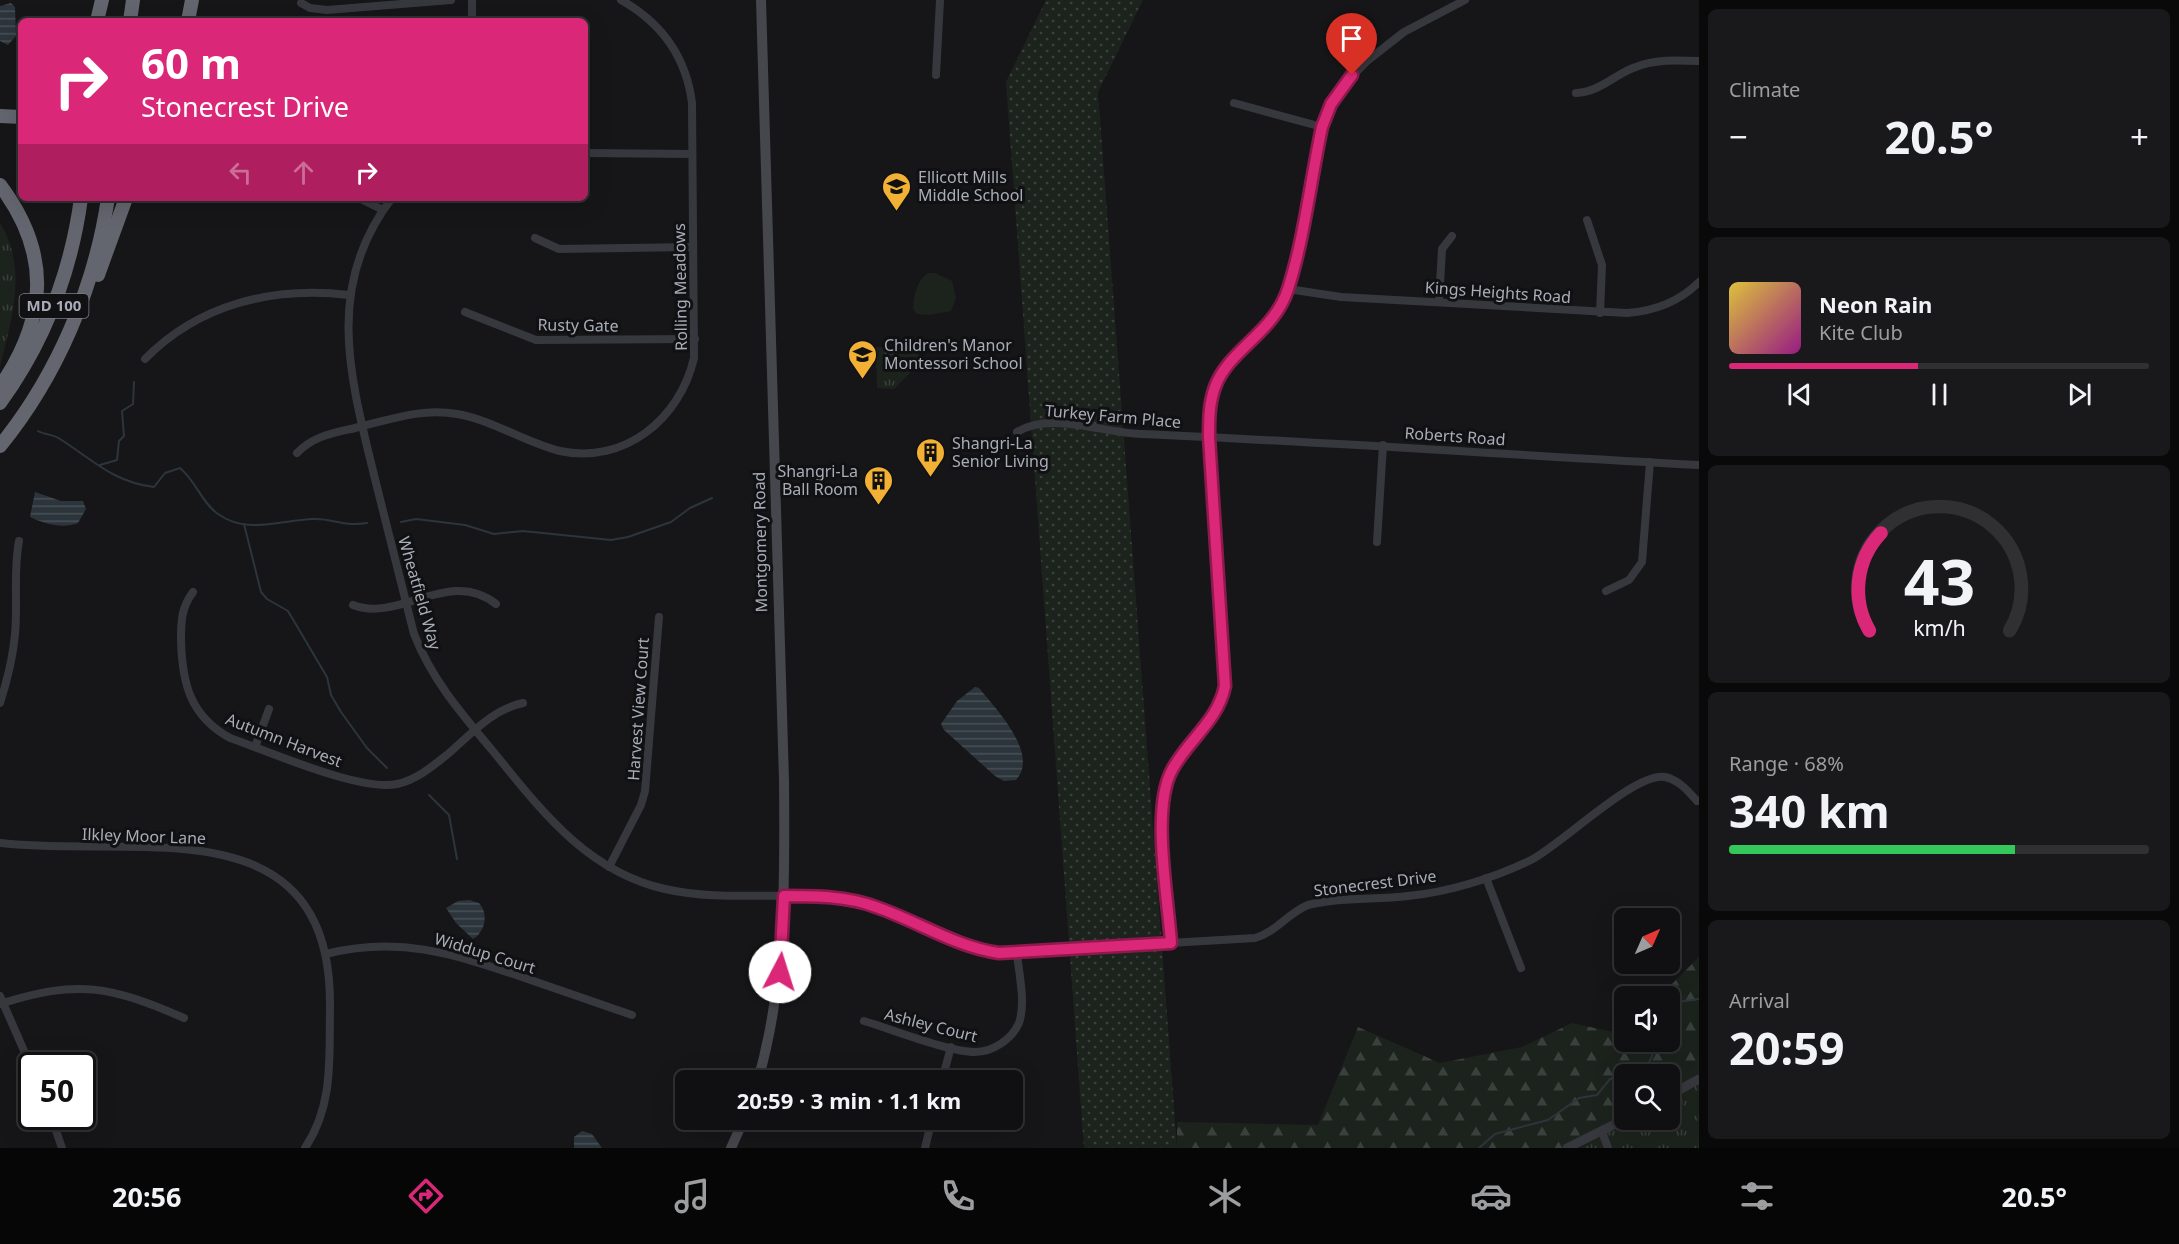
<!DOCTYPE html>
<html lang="en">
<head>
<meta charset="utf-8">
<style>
  :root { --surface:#101012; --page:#19191b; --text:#f1f3f6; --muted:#9c9d9f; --line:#303032; --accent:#db2777 }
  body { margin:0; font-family:"Noto Sans",sans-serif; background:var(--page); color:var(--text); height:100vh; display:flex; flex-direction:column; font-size:22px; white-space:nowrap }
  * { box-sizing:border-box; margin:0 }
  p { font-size:20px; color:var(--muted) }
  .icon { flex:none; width:33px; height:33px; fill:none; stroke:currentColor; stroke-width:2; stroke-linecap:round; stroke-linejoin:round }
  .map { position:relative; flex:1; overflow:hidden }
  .side { display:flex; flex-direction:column; gap:9px; padding:9px; background:#09090a; width:480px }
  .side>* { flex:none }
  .banner { position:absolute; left:18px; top:18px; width:570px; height:183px; border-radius:9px; box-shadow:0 6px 24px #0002,0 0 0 2px var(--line); background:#db2777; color:#fff; overflow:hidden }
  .needle { width:39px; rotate:45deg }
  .fabs { position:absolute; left:1614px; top:908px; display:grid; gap:12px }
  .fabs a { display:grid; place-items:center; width:66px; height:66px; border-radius:9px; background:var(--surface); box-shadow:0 6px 24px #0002,0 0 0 2px var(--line); font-size:30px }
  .speed { position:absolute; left:18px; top:1052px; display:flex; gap:12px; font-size:30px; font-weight:700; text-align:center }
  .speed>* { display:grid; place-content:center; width:78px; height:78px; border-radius:50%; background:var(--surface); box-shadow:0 6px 24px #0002,0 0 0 2px var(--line); line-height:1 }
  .speed .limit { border:3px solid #111; border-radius:9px; background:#fff; color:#111 }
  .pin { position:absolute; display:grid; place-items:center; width:51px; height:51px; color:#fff; margin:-62px -26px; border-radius:50% 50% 50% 0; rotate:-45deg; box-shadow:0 0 6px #0007 }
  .pin .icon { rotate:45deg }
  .me { position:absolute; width:66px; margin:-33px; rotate:5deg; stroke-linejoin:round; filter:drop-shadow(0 0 4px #0008) }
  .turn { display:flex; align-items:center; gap:21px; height:126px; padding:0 24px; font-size:27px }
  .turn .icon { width:78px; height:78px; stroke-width:2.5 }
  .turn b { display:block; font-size:42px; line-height:51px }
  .lanes { display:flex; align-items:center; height:57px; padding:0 24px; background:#0003; justify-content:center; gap:30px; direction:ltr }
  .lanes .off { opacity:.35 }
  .big { font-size:45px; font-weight:700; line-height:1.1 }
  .side .widget { flex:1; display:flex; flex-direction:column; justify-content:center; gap:9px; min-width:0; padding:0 21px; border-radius:9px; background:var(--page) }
  .side .dial { align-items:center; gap:0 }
  .dial svg { height:156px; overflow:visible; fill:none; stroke:var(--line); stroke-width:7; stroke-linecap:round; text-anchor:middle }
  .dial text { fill:var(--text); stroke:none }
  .song { display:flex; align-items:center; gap:18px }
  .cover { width:72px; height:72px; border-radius:9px; background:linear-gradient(135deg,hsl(50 70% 55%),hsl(310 70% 35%)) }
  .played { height:6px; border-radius:3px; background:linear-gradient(90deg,var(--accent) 45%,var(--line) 45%) }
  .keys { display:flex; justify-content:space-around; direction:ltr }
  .heat { display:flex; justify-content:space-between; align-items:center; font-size:33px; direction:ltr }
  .charge { height:9px; border-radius:4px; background:linear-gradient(90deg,#34c759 68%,var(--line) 0) }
  .trip { position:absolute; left:675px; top:1070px; width:348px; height:60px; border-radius:9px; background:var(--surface); box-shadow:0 6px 24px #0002,0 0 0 2px var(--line); font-weight:700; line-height:60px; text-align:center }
  .tabs { display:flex; height:96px; justify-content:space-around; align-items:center; background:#060607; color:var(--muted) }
  .tabs .icon { width:42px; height:42px }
  .tabs .current { color:var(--accent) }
  .tabs b { font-size:27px; color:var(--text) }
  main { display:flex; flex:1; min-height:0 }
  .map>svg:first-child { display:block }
  .grass { fill:url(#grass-dots) }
  .forest { fill:url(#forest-firs) }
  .park { fill:url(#park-tufts) }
  .pitch { fill:#1c231d }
  .water { fill:url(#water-rules) }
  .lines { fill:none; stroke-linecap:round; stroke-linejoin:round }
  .stream { stroke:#2c353c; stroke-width:2 }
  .minor { stroke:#37383d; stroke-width:8 }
  .tertiary { stroke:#37383d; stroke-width:9 }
  .secondary { stroke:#45474d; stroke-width:10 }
  .motorway { stroke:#63666e; stroke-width:14 }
  .route-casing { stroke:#8e194d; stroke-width:15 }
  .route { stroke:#db2777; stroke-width:10 }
  .labels { text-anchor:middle; stroke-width:6; stroke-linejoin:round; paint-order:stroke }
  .shield { fill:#111113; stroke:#7b7e86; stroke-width:1.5 }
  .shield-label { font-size:15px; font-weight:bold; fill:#a8adb8 }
  .poi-label { font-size:16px; fill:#a8adb8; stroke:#111113; text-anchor:start }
  .street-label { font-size:16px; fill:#a8adb8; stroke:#111113 }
</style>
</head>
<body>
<main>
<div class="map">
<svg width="1699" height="1148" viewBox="0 0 1699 1148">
  <defs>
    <pattern id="grass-dots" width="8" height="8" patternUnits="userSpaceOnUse" patternTransform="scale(1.5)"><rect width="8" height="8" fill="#1c231d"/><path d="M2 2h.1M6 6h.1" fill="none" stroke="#3a403c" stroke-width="1.8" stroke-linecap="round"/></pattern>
    <pattern id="forest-firs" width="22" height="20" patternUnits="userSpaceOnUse" patternTransform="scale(1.5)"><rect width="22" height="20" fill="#1c231d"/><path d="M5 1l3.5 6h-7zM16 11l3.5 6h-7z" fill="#3a403c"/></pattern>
    <pattern id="park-tufts" width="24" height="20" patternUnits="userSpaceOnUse" patternTransform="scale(1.5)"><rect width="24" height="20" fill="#1c231d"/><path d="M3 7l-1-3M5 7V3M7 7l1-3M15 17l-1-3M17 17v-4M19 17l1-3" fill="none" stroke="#3a403c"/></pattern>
    <pattern id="water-rules" width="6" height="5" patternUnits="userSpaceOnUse" patternTransform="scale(1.5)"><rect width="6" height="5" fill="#2c353c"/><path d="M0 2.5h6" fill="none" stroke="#485056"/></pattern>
  </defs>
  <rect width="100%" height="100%" fill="#161618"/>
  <path class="grass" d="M1046 0H1143L1098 92 1177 1148H1084L1006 82Z"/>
  <path class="forest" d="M1699 957V1083L1670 1099V1074H1624V1119H1634L1581 1148H1177V1122L1318 1125 1358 1027 1440 1063 1522 1047 1572 1023 1622 1034 1624 1032V1041H1670V996H1660Z"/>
  <g class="park">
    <path d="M0 223C28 268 12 318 0 366Z"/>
    <path d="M876 347 910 348 924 359 894 389 877 388Z"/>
    <path d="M1699 1083V1148H1581L1634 1119H1670V1099Z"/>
  </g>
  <path class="pitch" d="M928 273H935L952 281 956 298 951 311 929 315 917 314 913 309C914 296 916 281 928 273Z"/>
  <g class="water">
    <path d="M11 3 15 7 16 36 8 45 0 41V6Z"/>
    <path d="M35 492 61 501H83L86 509 78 523C63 529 45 524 30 517Z"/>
    <path d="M975 687 979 688C995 708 1040 754 1016 780L1004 781 995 776 944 730 941 724 957 701Z"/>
    <path d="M469 900 479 903C489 914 485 932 473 939L456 923 446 908 458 901Z"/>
    <path d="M582 1131 592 1134 602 1148H574V1137Z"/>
  </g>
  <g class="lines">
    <g class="stream">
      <path d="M38 431C45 435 53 434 60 439 93 460 113 482 154 487L165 473 180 468C196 481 201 502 218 514 247 535 281 520 313 519 334 518 341 527 367 523"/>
      <path d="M100 465 117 460 119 441 124 436 122 411 133 404 134 382"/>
      <path d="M401 522 416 519 465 525 494 534 523 531 611 540 628 537 671 522 690 508 712 498"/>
      <path d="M244 524 261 592 267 599 288 611 327 677 331 695 341 712 367 748 387 768"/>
      <path d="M429 795 449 815 457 859"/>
      <path d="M1670 1003 1699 999"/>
      <path d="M1629 1074C1648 1069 1654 1060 1654 1041"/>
      <path d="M1479 1148 1495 1134 1548 1120 1579 1098 1597 1095 1610 1079 1624 1075"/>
    </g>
    <g class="minor">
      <path d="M301 3 310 8 327 10 451 0"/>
      <path d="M472 21V0"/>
      <path d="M936 75 940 0"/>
      <path d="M1576 93C1599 92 1613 76 1633 68 1654 59 1677 60 1699 61"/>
      <path d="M1234 103 1322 127"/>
      <path d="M585 153 692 154"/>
      <path d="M359 198 383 210"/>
      <path d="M392 198C323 287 351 380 375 479 388 530 401 582 414 634 432 680 461 713 492 750 540 809 586 871 665 889 727 903 792 889 854 901 905 910 948 945 999 953L1255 938C1276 932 1288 913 1308 905 1340 897 1375 900 1408 896 1449 892 1494 878 1531 860 1562 844 1636 771 1665 777 1679 780 1688 791 1697 801"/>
      <path d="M1587 220 1602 265 1600 313"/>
      <path d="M535 238 559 249 693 247"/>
      <path d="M1288 289 1341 297 1627 313C1655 311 1679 302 1699 282"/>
      <path d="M1439 302 1442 249 1452 236"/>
      <path d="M465 312 536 340 695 339"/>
      <path d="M145 359C199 304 273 286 349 295"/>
      <path d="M1017 432C1051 411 1102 433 1141 434 1327 442 1513 455 1699 465"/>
      <path d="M297 453C314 435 335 433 359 427 392 419 422 408 457 414 493 420 524 442 560 451 624 465 680 419 694 358L692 103C686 56 662 23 621 0"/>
      <path d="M1377 542 1383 445"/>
      <path d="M1606 591 1629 580 1642 562 1650 462"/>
      <path d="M193 592C181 608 181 622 181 640 182 683 190 716 230 738 268 751 360 792 397 784 416 780 433 766 448 754 471 734 493 709 523 703"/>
      <path d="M353 605C400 623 449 567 496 604"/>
      <path d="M0 703C7 681 13 658 15 634 18 603 13 572 19 541"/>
      <path d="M255 747 269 709"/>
      <path d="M0 843C134 859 332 801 330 1007 329 1057 334 1105 305 1148"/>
      <path d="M609 867 641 805 645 791 659 617"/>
      <path d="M1486 878 1521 968"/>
      <path d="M1171 943C1168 898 1151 809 1172 770 1188 740 1218 721 1225 686L1209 437C1209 420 1209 402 1215 386 1224 365 1243 351 1258 336 1272 322 1281 307 1288 289L1322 127 1340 89 1367 61 1404 32 1465 0"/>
      <path d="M326 954C398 936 451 953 519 976 557 989 594 1002 632 1015"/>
      <path d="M0 996 32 1069"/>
      <path d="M0 1004C78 979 110 986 184 1018"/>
      <path d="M864 1021C891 1029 949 1052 975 1052 993 1052 1012 1039 1019 1023 1026 1003 1019 974 1017 954"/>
      <path d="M942 1080 951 1047"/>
      <path d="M51 1116 62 1148"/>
      <path d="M1602 1132 1608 1148"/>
      <path d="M925 1148 932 1119"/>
    </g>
    <g class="tertiary">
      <path d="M1670 1095 1699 1079"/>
      <path d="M1567 1148 1625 1119"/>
    </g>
    <g class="secondary">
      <path d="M758 1080C786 982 785 882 784 781L761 0"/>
      <path d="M731 1148 744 1119"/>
    </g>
    <g class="motorway">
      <path d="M97 21 102 0"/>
      <path d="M130 21 133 0"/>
      <path d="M188 21 192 0"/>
      <path d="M0 116 21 117"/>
      <path d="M0 185C51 253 48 317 0 387"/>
      <path d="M98 275 126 198"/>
      <path d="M0 403C44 342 71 273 81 198"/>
      <path d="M0 446C57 376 95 287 108 198"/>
    </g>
  </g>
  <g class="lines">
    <defs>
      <path id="route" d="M780 972 784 896C815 896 847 896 876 907 917 921 956 947 999 953L1171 943C1168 897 1151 809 1172 770 1188 740 1218 721 1225 686L1209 437C1209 420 1209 403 1215 387 1229 349 1274 333 1288 289 1304 240 1311 178 1322 127L1331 104 1352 75"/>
    </defs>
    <use href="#route" class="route-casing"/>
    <use href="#route" class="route"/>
  </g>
  <defs>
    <symbol id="school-pin" viewBox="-11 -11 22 30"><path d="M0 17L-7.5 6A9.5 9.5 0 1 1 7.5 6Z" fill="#f2b134" stroke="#111113"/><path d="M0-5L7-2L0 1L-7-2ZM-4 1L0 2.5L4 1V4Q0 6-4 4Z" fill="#111"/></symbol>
    <symbol id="building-pin" viewBox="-11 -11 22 30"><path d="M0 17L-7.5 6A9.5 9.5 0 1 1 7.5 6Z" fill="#f2b134" stroke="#111113"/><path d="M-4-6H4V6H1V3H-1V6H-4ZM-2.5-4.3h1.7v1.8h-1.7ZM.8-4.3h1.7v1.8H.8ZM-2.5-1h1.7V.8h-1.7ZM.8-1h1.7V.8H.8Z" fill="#111"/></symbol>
  </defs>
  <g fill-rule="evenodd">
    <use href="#school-pin" x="880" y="170" width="33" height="45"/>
    <use href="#school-pin" x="846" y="338" width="33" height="45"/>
    <use href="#building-pin" x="914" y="436" width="33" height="45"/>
    <use href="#building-pin" x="862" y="464" width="33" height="45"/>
  </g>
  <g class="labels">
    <rect class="shield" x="19.5" y="294" width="69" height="24" rx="4.5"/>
    <g class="shield-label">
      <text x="54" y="311">MD 100</text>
    </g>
    <g class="poi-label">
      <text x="918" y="183">Ellicott Mills<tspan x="918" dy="18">Middle School</tspan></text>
      <text x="884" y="351">Children's Manor<tspan x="884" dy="18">Montessori School</tspan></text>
      <text x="952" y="449">Shangri-La<tspan x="952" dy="18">Senior Living</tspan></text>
      <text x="858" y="477" text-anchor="end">Shangri-La<tspan x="858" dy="18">Ball Room</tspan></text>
    </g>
    <g class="street-label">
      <text transform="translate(680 287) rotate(-91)" y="6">Rolling Meadows</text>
      <text transform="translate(1498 292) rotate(4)" y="6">Kings Heights Road</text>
      <text transform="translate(578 325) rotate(1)" y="6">Rusty Gate</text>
      <text transform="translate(1113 416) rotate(5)" y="6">Turkey Farm Place</text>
      <text transform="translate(1455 436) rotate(4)" y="6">Roberts Road</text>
      <text transform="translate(760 542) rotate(-91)" y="6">Montgomery Road</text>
      <text transform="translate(420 593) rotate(74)" y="6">Wheatfield Way</text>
      <text transform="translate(638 709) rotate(-86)" y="6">Harvest View Court</text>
      <text transform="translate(284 740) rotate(21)" y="6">Autumn Harvest</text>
      <text transform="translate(144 836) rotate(2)" y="6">Ilkley Moor Lane</text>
      <text transform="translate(1375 883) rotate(-7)" y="6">Stonecrest Drive</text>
      <text transform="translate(485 953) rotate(17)" y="6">Widdup Court</text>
      <text transform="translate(931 1025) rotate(14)" y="6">Ashley Court</text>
    </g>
  </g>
</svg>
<div class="fabs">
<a><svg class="needle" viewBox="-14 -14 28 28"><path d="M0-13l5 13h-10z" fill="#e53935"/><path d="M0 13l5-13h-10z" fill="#9c9d9f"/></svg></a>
<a><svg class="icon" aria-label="sound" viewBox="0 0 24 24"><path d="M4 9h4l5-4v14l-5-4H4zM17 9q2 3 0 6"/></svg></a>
<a><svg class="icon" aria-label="search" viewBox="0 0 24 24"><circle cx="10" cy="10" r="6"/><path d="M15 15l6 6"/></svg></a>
</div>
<div class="speed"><div class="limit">50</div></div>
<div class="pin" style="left:1352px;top:75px;background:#d93025"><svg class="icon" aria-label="arrive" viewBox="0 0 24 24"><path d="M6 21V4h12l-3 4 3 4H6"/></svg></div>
<svg class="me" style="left:780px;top:972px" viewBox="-20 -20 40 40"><circle r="19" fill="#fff"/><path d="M0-13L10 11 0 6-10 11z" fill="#db2777"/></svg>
<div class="trip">20:59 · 3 min · 1.1 km</div>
<div class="banner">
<div class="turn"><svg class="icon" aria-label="right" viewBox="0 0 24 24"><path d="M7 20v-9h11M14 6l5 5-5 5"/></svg><div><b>60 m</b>Stonecrest Drive</div></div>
<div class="lanes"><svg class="icon off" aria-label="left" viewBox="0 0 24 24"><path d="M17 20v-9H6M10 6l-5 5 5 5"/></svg><svg class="icon off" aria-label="ahead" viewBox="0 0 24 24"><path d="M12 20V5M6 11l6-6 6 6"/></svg><svg class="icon" aria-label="right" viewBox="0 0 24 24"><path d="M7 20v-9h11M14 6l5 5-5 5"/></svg></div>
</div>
</div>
<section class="side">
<div class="widget"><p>Climate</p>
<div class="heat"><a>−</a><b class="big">20.5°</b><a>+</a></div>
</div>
<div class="widget">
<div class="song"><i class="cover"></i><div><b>Neon Rain</b><p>Kite Club</p></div></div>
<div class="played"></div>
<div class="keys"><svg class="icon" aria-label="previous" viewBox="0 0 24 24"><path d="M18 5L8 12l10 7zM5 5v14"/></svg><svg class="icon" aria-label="pause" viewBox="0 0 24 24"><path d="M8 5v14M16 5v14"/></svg><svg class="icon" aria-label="next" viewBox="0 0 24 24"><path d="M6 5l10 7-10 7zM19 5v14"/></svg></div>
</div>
<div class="widget dial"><svg viewBox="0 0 100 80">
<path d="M14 69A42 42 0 1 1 86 69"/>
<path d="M14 69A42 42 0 0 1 20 19" stroke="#db2777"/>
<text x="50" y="56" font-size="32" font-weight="700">43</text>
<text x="50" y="72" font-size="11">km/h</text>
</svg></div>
<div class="widget"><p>Range · 68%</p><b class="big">340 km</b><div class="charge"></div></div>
<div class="widget"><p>Arrival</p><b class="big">20:59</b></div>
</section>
</main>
<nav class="tabs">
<b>20:56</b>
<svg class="icon current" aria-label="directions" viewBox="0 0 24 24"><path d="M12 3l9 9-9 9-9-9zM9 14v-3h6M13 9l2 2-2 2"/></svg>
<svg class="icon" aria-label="music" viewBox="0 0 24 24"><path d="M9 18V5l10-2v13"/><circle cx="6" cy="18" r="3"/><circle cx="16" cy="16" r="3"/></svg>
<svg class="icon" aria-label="phone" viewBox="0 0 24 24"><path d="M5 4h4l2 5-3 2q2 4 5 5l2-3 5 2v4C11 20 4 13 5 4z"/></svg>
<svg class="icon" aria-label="climate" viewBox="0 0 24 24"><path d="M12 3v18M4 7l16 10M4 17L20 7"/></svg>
<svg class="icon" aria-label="car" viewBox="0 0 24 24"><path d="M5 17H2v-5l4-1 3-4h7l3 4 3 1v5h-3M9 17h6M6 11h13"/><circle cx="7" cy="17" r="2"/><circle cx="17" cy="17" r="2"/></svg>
<svg class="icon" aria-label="filters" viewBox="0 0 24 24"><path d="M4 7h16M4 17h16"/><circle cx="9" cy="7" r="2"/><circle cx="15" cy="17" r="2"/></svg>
<b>20.5°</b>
</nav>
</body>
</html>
